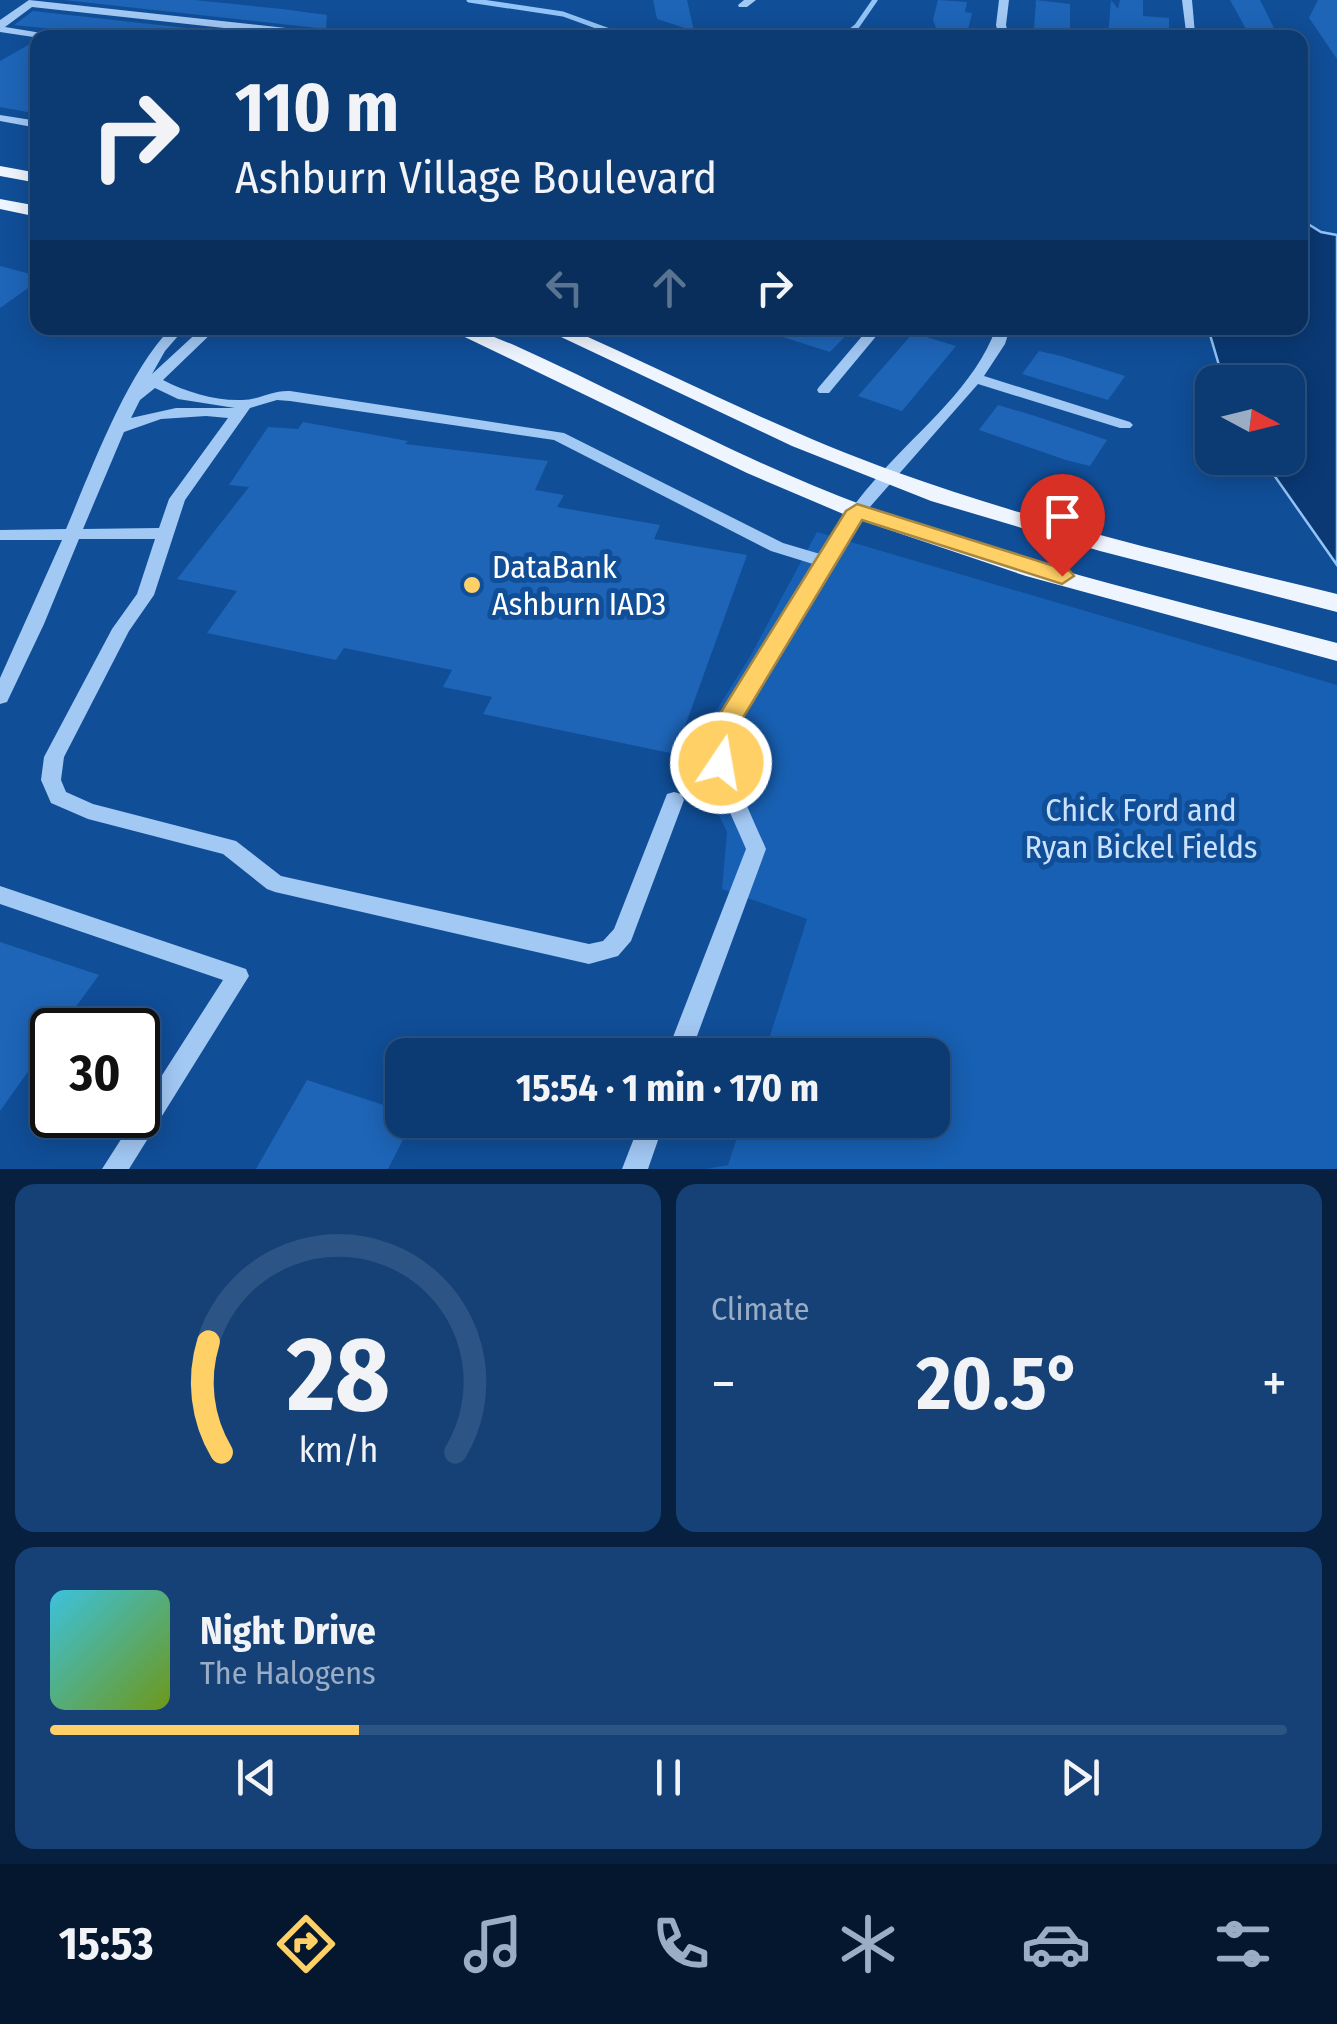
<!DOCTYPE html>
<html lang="en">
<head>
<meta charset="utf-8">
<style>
  :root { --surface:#0c3a72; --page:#154177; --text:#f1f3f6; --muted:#9aadc4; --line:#2c5484; --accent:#ffd065 }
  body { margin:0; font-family:"Fira Sans Condensed",sans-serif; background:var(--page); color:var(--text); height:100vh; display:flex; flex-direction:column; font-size:38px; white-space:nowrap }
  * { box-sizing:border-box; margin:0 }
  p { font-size:32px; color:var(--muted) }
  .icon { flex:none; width:55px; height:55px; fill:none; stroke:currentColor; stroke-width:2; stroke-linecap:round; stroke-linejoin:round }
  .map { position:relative; height:1169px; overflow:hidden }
  .panel { display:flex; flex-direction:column; gap:15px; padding:15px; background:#07203f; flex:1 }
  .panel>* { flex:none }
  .banner { position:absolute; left:30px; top:30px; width:1278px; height:305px; border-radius:20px; box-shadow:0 5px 25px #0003,0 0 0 2px var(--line); background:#0c3a72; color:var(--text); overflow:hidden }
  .needle { width:65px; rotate:97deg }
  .tools { position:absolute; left:1195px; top:365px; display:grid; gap:20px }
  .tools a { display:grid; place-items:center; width:110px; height:110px; border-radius:20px; background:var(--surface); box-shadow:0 5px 25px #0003,0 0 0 2px var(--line); font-size:50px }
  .speed { position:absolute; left:30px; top:1008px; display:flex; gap:20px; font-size:50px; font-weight:700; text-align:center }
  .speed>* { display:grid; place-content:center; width:130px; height:130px; border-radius:50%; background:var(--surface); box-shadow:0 5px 25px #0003,0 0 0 2px var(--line); line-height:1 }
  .speed .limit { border:5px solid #111; border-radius:15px; background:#fff; color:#111 }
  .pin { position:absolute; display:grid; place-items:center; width:85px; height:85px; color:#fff; margin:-102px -42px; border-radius:50% 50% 50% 0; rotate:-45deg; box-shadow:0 0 10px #0007 }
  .pin .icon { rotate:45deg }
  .me { position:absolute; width:110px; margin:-55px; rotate:12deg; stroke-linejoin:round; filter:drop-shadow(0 0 8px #0008) }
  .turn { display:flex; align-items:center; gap:35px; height:210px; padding:0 40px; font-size:45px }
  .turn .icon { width:130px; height:130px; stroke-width:2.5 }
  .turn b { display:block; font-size:70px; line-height:85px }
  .lanes { display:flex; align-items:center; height:95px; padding:0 40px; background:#0003; justify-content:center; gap:50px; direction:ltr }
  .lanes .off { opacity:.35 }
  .big { font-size:75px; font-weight:700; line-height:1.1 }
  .panel .card { flex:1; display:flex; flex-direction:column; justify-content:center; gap:15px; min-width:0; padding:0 35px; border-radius:20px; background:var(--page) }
  .panel .dial { align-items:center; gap:0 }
  .dial svg { height:260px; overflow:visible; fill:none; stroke:var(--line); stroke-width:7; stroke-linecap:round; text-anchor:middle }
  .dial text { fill:var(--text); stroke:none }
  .song { display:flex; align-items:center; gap:30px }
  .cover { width:120px; height:120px; border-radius:15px; background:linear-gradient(135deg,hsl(190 70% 55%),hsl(80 70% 35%)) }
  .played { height:10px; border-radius:5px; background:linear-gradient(90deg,var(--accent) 25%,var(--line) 25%) }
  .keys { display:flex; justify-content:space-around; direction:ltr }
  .heat { display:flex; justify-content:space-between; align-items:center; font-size:55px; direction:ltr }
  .panel .tiles { flex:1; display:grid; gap:15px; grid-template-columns:1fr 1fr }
  .card:last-child { grid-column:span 2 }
  .trip { position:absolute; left:385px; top:1038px; width:565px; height:100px; border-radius:20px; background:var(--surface); box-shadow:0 5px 25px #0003,0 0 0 2px var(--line); font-weight:700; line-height:100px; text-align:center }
  .tab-bar { display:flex; height:160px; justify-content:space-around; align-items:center; background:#05172e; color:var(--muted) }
  .tab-bar .icon { width:70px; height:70px }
  .tab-bar .active { color:var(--accent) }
  .tab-bar b { font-size:45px; color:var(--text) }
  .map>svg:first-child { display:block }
  .green { fill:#1860b3 }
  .water { fill:#0a3974; stroke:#93c4f7; stroke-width:2.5 }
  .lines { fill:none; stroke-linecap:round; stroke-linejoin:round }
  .stream { stroke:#93c4f7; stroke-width:5 }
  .building { fill:#1e65b8 }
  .minor { fill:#a2c8f4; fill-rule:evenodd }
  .major { fill:#eff5ff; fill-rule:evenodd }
  .route { fill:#ffd065; stroke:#a68742; stroke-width:2.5 }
  .poi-dot { fill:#ffd065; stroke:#104e98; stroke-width:4 }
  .labels { text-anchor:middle; stroke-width:10; stroke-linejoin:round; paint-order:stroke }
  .poi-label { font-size:32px; fill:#fff; stroke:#104e98; text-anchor:start }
  .park-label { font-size:32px; fill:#cae2fe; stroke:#104e98 }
</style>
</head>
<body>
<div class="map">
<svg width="1337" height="1169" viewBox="0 0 1337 1169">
  <rect width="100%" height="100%" fill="#104e98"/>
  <path class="green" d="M817 532 1337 685V1169H706L728 1165 743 1120H932V1055H764L807 919 722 889 727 832 703 782 701 735 751 655Z"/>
  <path class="water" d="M1300 219 1321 232 1337 235V565L1262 458H1288V382H1224L1208 328H1300Z"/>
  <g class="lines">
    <g class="stream">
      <path d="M469 0 563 14 629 38"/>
      <path d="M842 38 857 26 875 0"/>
    </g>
  </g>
  <g class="building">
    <path d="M64 0H194L282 9 327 15 326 29Z"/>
    <path d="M653 0H687L694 31 657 19Z"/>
    <path d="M938 0 967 2 965 12 972 13 966 38H940L933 20Z"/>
    <path d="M1036 0 1070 4V38H1039L1034 31Z"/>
    <path d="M1111 0 1118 9 1120 0H1143V16L1169 18V31L1133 32V38H1108Z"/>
    <path d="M1230 0H1260L1279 38H1251Z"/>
    <path d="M1318 0H1337V59L1309 18Z"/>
    <path d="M33 11 277 38H142L14 25Z"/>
    <path d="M35 41 38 114 0 107V61Z"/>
    <path d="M0 266 38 276V281L0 308Z"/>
    <path d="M768 328H853L830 352 767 332Z"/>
    <path d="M913 333 956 346 902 411 858 396Z"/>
    <path d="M1039 351 1061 356 1125 376 1108 400 1022 374Z"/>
    <path d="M998 405 1032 415 1107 440 1090 466 1066 460 979 430Z"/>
    <path d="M303 422 408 441 405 444 548 461 535 490 564 495 557 507 660 525 654 539 747 555 675 754 483 714 492 697 443 687 452 670 344 648 336 660 207 633 237 591 177 579 249 487 229 485 268 427 298 429Z"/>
    <path d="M0 942 99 975 59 1030H52V1038L0 1111Z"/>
    <path d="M307 1080 402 1111V1120H413L388 1169H256Z"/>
  </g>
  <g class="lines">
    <g class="minor">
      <path d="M29 0 350 35 355 38H316L32 7 5 27 72 38H40L0 32V20Z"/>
      <path d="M744 0H756L747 7H739L738 5Z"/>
      <path d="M999 0H1009L1006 25 1009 38H999L996 25Z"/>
      <path d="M1182 0H1192L1195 34 1186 32Z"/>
      <path d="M0 115 38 121V128L0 121Z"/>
      <path d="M171 328H185L165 351 152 374 202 328H217L163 380C186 392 215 401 242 400 259 400 272 390 290 391L564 433 783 543 820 554C838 526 858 498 881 473 922 427 975 386 996 328H1010L1005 344 984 376 1130 422 1133 425 1130 428H1120L978 384 869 508 833 560 832 566 829 567 736 726C726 771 749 809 766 849L690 1055H666L746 849C729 808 706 770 716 725L813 564 771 551 554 440 290 401 277 400 250 408 185 500 154 595 129 631 64 757 61 780 66 792 93 804 236 841 281 876 589 944 603 941 614 929 667 794 674 792 681 794 684 800 631 941 618 956 589 964 275 892 267 889 223 854 88 819 51 803 41 780 44 757 112 629 137 594 155 539H79L44 624 7 702 0 704V678L62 540H0V530L66 529C92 468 126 374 171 328ZM155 388 178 399 235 408H176L131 418 140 400ZM206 416 228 418 169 499 159 528 83 529 124 432 161 419Z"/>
      <path d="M869 328H883L829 393H819L817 390 819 387Z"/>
      <path d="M0 886 246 969 249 976 129 1169H102L223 980 0 904Z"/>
      <path d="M641 1120H665L648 1169H622Z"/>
    </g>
    <g class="major">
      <path d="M0 166 38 173V183L0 176Z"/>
      <path d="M0 199 38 206V217L0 209Z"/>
      <path d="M446 328H472L514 345C631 398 744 461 865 506 1018 564 1179 601 1337 643V661L1026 576 848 516 747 473Z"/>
      <path d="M542 328H568C677 376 783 432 896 472 1040 524 1189 558 1337 594V612L1100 551 931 501 792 446Z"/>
    </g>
  </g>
  <path class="route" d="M857 504 1070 571 1074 576 1062 584 862 520 738 726 730 770H712L707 743 713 725 846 511Z"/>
  <circle class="poi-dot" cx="472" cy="585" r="10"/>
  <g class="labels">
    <g class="poi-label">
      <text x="492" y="578">DataBank<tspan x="492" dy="37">Ashburn IAD3</tspan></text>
    </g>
    <g class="park-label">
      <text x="1141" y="821">Chick Ford and<tspan x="1141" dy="37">Ryan Bickel Fields</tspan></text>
    </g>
  </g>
</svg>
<div class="tools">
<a><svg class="needle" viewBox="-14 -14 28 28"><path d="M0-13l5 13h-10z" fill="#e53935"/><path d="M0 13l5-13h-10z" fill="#9aadc4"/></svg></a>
</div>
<div class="speed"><div class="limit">30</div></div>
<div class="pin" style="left:1062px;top:576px;background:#d93025"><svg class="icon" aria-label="arrive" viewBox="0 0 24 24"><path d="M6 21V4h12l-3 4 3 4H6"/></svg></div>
<svg class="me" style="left:721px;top:763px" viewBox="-20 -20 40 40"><circle r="17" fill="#ffd065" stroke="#fff" stroke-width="3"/><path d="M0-11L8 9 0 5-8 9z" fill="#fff"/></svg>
<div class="trip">15:54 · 1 min · 170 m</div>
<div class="banner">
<div class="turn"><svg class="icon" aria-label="right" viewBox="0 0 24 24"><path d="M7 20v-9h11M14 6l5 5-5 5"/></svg><div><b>110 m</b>Ashburn Village Boulevard</div></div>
<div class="lanes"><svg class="icon off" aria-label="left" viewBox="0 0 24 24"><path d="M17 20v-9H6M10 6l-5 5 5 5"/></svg><svg class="icon off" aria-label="ahead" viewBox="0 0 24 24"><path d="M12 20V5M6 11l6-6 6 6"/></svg><svg class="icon" aria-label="right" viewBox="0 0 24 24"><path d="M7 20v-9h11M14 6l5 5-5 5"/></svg></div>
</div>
</div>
<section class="panel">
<div class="tiles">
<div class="card dial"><svg viewBox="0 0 100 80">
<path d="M14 69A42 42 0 1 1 86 69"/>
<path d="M14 69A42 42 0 0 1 10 35" stroke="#ffd065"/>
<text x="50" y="56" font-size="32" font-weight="700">28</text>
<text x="50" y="72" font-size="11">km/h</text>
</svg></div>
<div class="card"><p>Climate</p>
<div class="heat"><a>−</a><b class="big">20.5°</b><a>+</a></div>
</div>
<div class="card">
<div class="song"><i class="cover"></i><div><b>Night Drive</b><p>The Halogens</p></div></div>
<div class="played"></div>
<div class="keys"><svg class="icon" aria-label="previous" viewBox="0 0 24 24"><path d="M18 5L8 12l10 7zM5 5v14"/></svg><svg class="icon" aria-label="pause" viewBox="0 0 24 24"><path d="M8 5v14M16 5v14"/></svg><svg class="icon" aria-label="next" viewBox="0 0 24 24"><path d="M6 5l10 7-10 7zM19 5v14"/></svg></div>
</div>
</div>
</section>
<nav class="tab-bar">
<b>15:53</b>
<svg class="icon active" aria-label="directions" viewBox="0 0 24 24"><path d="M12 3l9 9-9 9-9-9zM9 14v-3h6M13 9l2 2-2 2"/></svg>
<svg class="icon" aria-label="music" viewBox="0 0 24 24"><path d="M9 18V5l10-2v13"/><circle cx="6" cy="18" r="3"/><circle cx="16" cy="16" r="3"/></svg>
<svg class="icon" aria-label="phone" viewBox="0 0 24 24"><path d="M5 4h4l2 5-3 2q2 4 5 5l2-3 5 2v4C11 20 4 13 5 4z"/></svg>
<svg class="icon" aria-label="climate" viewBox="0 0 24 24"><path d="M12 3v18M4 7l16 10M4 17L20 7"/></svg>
<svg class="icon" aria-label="car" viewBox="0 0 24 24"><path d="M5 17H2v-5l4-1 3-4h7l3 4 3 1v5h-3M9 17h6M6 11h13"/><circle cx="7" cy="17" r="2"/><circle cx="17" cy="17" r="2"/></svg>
<svg class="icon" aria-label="filters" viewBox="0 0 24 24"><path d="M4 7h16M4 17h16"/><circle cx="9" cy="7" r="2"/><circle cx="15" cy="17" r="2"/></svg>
</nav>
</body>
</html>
